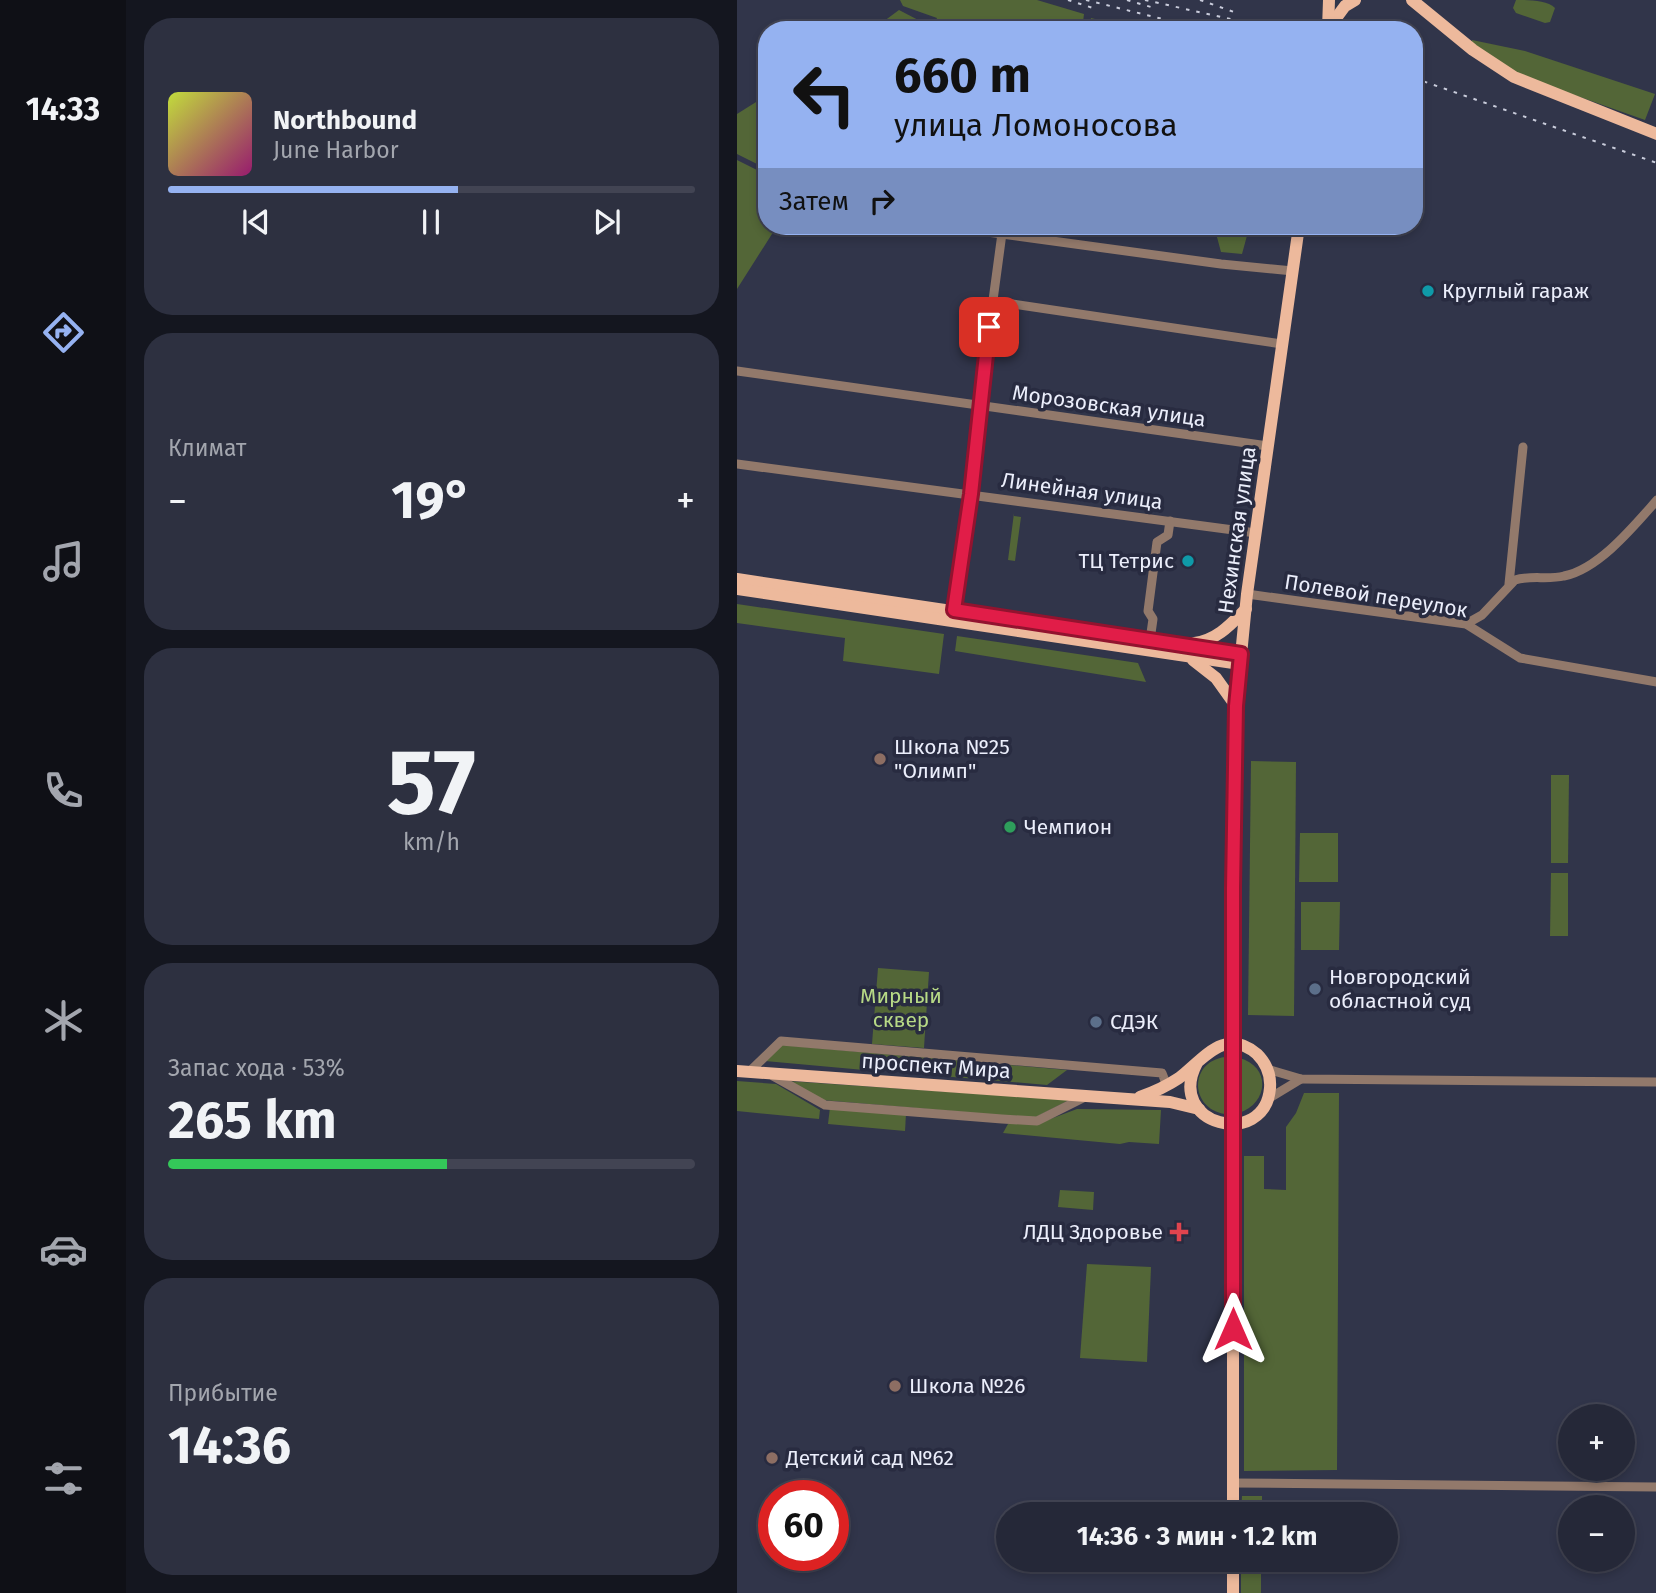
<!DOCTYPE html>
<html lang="ru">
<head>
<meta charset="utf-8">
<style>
  :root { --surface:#252838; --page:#2d3040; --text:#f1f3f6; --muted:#a3a6ae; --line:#424453; --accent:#95b2f1 }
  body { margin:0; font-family:"Fira Sans",sans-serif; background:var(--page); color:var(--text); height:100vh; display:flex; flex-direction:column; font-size:26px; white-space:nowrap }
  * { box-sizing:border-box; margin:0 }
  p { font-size:23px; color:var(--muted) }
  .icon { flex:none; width:38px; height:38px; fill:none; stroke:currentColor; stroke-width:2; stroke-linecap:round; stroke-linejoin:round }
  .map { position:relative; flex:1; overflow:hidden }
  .panel { display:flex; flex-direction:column; gap:18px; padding:18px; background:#14161f; width:611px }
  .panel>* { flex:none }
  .top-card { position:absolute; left:21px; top:21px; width:665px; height:214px; border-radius:28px; box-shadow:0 4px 10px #0003,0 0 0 2px var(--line); background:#95b2f1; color:#111; overflow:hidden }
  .buttons { position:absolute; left:821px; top:1404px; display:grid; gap:14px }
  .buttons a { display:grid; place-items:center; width:77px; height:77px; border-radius:50%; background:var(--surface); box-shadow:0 4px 10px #0003,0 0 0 2px var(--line); font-size:35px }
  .speed { position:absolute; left:21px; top:1480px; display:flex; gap:14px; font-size:35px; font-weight:700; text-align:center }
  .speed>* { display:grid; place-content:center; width:91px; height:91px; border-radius:50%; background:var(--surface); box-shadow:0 4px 10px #0003,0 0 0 2px var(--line); line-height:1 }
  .speed .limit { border:10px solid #d22; background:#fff; color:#111 }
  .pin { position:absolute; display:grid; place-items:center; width:60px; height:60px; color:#fff; margin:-30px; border-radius:14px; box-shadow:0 4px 10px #0006 }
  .me { position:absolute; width:77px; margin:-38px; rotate:0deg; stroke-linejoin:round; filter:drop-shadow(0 0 5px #0008) }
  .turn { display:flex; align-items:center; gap:24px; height:147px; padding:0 21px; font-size:32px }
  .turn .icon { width:91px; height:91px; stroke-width:2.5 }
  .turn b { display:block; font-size:49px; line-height:60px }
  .then { display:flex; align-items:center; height:66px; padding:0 21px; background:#0003; gap:14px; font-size:26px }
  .big { font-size:52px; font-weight:700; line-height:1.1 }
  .panel .tile { flex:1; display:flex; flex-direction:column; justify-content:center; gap:10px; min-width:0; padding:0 24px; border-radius:28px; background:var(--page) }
  .panel .dial { align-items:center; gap:0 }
  .dial b { font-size:91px; line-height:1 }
  .song { display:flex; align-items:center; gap:21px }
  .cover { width:84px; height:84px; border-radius:10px; background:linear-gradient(135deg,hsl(70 70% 55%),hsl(320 70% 35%)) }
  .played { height:7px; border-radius:4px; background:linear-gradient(90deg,var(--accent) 55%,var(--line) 55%) }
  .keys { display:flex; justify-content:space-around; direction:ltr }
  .heat { display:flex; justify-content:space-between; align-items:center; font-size:38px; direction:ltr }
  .charge { height:10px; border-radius:5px; background:linear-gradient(90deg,#34c759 53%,var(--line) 0) }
  .trip { position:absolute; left:259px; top:1502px; width:402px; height:70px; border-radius:35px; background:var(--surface); box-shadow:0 4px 10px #0003,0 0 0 2px var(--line); font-weight:700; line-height:70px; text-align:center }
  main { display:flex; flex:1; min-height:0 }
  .tab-bar { display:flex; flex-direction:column; width:126px; justify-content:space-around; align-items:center; background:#0f1016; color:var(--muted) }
  .tab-bar .icon { width:49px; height:49px }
  .tab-bar .active { color:var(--accent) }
  .tab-bar b { font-size:32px; color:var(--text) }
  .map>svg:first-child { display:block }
  .green { fill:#536637 }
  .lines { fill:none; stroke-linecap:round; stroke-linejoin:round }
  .minor { stroke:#92796b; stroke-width:9 }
  .major { stroke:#edb99c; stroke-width:12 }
  .rail { stroke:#c9ccdb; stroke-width:2; stroke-dasharray:3.5 7; stroke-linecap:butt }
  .route-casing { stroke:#92132f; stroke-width:18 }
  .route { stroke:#e11d48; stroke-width:12 }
  .culture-dot { fill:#0f9aa8; stroke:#282b40; stroke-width:2.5 }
  .education-dot { fill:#8d6e63; stroke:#282b40; stroke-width:2.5 }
  .leisure-dot { fill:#2e9e5b; stroke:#282b40; stroke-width:2.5 }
  .service-dot { fill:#5c6f8a; stroke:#282b40; stroke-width:2.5 }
  .health-dot { fill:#e0444e; stroke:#282b40; stroke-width:2.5 }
  .labels { text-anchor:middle; stroke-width:7; stroke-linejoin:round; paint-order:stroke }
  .poi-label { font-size:21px; fill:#ebeefb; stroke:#282b40; text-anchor:start }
  .street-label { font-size:21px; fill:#ebeefb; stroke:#282b40 }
  .park-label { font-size:21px; fill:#b7d986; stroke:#282b40 }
</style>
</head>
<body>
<main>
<nav class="tab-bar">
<b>14:33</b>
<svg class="icon active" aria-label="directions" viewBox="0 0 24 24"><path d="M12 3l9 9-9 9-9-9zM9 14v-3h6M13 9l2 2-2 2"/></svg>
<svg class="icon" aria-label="music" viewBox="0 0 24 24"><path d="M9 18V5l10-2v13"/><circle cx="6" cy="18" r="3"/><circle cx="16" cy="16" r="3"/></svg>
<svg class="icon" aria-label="phone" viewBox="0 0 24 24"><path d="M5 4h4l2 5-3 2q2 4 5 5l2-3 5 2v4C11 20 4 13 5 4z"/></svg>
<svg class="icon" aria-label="climate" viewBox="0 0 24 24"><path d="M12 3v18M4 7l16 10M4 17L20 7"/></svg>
<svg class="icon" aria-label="car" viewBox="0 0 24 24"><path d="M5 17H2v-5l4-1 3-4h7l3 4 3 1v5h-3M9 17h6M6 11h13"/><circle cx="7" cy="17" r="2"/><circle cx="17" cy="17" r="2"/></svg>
<svg class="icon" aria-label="filters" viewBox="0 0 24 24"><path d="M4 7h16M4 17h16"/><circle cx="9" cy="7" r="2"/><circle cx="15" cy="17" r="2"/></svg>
</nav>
<section class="panel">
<div class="tile">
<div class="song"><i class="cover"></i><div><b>Northbound</b><p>June Harbor</p></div></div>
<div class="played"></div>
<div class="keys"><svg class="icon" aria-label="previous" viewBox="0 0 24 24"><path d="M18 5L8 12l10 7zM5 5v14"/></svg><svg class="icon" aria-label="pause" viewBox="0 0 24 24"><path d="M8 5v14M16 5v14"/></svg><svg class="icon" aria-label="next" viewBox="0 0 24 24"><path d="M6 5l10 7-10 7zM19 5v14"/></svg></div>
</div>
<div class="tile"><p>Климат</p>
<div class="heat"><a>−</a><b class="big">19°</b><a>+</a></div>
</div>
<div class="tile dial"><b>57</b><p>km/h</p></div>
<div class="tile"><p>Запас хода · 53%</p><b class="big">265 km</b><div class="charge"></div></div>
<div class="tile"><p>Прибытие</p><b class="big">14:36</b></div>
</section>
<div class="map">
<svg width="920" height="1593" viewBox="0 0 920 1593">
  <rect width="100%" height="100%" fill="#31354a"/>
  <g class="green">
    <path d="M163 0H300L347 14 345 30H237L220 24 216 30H199L197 25 200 18 166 6Z"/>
    <path d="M779 0C792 0 810 0 818 8L813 22 808 23 779 13 776 8Z"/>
    <path d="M162 10 187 23 183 30H135Z"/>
    <path d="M354 18 403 30H352Z"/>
    <path d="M735 40 788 51 918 94 908 120 786 77 734 45Z"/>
    <path d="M30 95V169L0 154V114Z"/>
    <path d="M0 160 30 175V226H40L0 289Z"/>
    <path d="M477 226H516L511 232 505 254 484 252Z"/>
    <path d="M277 513V516L284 517 278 561 271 560Z"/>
    <path d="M0 604 207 634 202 674 106 661 108 638 0 623Z"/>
    <path d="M220 636 401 663 409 682 218 651Z"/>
    <path d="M514 761 559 762 557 1016 511 1015Z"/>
    <path d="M814 775H832L831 863H814Z"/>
    <path d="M563 833H601V882H562Z"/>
    <path d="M814 873H831V936H813Z"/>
    <path d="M564 902H603L602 950H564Z"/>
    <path d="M141 968 192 972 187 1048 135 1044Z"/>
    <path d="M45 1045 330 1070 310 1085 204 1076V1067L140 1060 138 1071 28 1061Z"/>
    <path d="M488 1057V1114C453 1109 451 1062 488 1057Z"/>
    <path d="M502 1058C534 1066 532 1103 502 1113Z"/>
    <path d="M0 1081 39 1084 83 1110 82 1119 0 1111Z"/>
    <path d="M50 1081 332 1100 297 1118 85 1100Z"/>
    <path d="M567 1093H602L600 1470 507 1471V1156H527V1189L549 1190V1127L559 1113Z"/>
    <path d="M93 1107 169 1114 168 1131 91 1124Z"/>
    <path d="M340 1109 424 1110 422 1144 392 1142 383 1144 266 1133 271 1124H300Z"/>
    <path d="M323 1190 357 1192 356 1210 321 1207Z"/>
    <path d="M350 1264 414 1267 410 1362 343 1358Z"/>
    <path d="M505 1496H525V1514H504Z"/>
    <rect x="504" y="1559" width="20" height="34"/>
  </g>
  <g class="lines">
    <g class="minor">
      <path d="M206 226 484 264 556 271"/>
      <path d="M255 301 545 344"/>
      <path d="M0 371 531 446"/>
      <path d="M0 464 519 533"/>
      <path d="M772 584 786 447"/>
      <path d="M510 594 729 624 783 658 920 682"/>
      <path d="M217 610 234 494 242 404 266 226"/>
      <path d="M729 624 745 615 778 580C793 575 811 580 827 576 862 569 897 526 920 500"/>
      <path d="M413 640 416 619 411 611 420 542 431 535 433 521"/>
      <path d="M530 1069 564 1079 920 1082"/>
      <path d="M12 1072 44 1041 425 1073 430 1086"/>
      <path d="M36 1076 88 1105 265 1119 300 1121 348 1097"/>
      <path d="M531 1099 564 1079"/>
      <path d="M496 1483 920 1487"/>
    </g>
    <g class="major">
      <path d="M675 0 736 50 777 77 920 134"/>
      <path d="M591 29 608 6 618 0"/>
      <path d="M591 29 592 0"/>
      <path d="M0 579 504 654"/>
      <path d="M0 589 503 664"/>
      <path d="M458 643C481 639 493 625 509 609"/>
      <path d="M456 660 479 678 499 706"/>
      <path d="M0 1071 433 1102 462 1109"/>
      <path d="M403 1097C417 1092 430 1086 442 1078 465 1061 487 1026 520 1054 529 1063 534 1075 533 1088 528 1150 427 1125 460 1063"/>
      <path d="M496 1514V974L499 706 510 594 562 226"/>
      <path d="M496 1593V1559"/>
    </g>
    <g class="rail">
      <path d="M331 0 356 8"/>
      <path d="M349 0 470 30"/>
      <path d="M390 0 414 7"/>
      <path d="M408 0 511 23"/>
      <path d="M463 0 497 12"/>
      <path d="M461 21 491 30"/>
      <path d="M504 21 534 30"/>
      <path d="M677 78 920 163"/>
    </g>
  </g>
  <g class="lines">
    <defs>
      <path id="route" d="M252 327 234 494 217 610 504 654 499 706 496 888V1329"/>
    </defs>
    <use href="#route" class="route-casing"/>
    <use href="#route" class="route"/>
  </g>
  <g class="culture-dot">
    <circle cx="691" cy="291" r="7"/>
    <circle cx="451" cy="561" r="7"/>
  </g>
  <g class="education-dot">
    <circle cx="143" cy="759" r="7"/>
    <circle cx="158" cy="1386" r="7"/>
    <circle cx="35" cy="1458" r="7"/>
  </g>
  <circle class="leisure-dot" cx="273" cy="827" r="7"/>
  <g class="service-dot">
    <circle cx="578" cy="989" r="7"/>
    <circle cx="359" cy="1022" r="7"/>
  </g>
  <path class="health-dot" d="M438.5 1221.5h7v7h7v7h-7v7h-7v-7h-7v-7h7z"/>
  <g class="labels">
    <g class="poi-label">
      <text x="705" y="298">Круглый гараж</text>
      <text x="437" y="568" text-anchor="end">ТЦ Тетрис</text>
      <text x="157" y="754">Школа №25<tspan x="157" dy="24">"Олимп"</tspan></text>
      <text x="287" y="834">Чемпион</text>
      <text x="592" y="984">Новгородский<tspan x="592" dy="24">областной суд</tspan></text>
      <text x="373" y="1029">СДЭК</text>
      <text x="426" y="1239" text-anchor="end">ЛДЦ Здоровье</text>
      <text x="172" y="1393">Школа №26</text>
      <text x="49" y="1465">Детский сад №62</text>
    </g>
    <g class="street-label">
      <text transform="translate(372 406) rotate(8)" y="7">Морозовская улица</text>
      <text transform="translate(345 491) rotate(8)" y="7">Линейная улица</text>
      <text transform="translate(500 530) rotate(-82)" y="7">Нехинская улица</text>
      <text transform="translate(639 596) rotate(9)" y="7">Полевой переулок</text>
      <text transform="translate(199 1066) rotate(4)" y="7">проспект Мира</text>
    </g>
    <g class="park-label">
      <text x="164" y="1003">Мирный<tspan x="164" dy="24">сквер</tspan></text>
    </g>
  </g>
</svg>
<div class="buttons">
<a>+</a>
<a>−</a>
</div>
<div class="speed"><div class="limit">60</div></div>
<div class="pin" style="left:252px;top:327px;background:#d93025"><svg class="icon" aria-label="arrive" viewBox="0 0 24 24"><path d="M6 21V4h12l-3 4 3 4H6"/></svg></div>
<svg class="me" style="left:496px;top:1329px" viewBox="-20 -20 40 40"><path d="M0-17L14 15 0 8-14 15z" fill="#e11d48" stroke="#fff" stroke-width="4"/></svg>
<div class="trip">14:36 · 3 мин · 1.2 km</div>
<div class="top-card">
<div class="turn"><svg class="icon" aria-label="left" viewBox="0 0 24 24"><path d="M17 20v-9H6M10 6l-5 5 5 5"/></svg><div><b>660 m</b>улица Ломоносова</div></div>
<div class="then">Затем<svg class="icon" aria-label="right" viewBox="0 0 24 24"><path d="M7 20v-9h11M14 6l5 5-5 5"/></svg></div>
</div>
</div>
</main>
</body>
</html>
